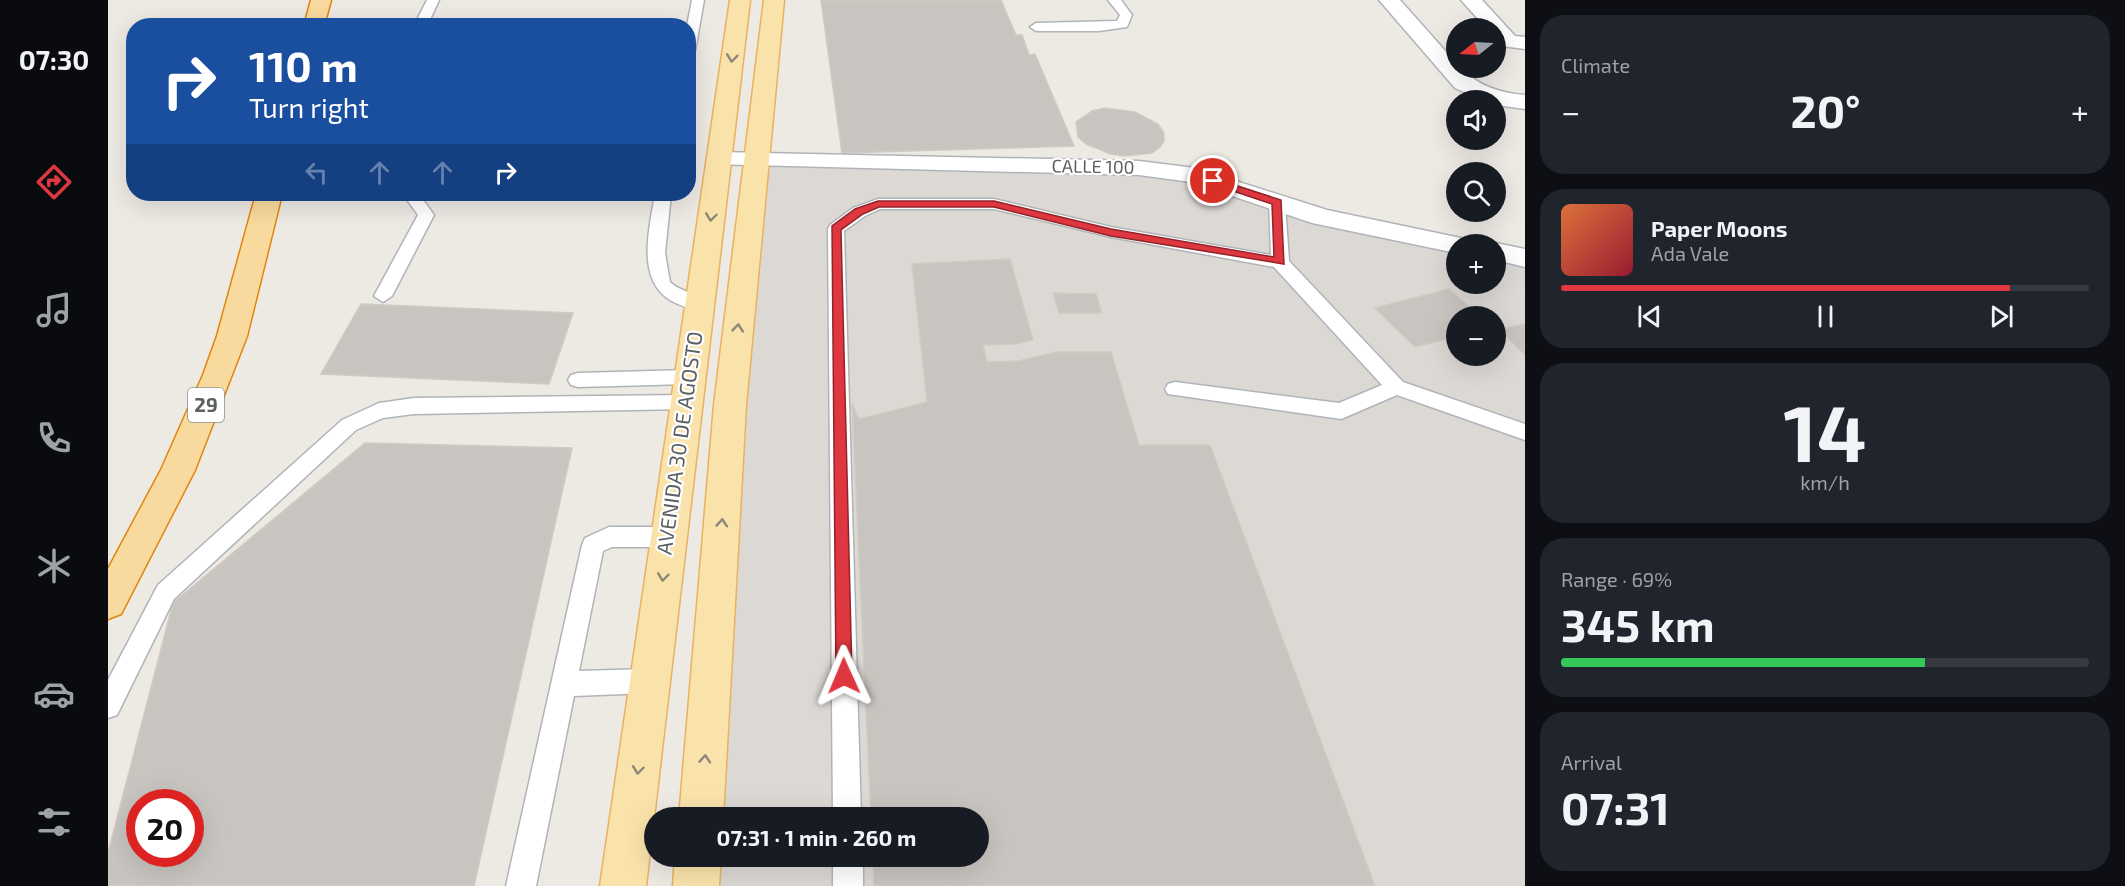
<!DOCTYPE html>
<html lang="en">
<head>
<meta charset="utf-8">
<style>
  :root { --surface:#171b24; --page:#20242c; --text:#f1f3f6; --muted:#9ea1a6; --line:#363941; --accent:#df373f }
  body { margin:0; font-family:"Exo 2",sans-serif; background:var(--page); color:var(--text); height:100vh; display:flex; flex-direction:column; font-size:22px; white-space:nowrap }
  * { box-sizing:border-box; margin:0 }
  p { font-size:20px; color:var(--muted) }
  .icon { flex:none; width:33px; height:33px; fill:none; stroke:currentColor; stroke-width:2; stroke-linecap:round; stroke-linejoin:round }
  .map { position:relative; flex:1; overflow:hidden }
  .details { display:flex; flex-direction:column; gap:15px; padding:15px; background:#0d0f14; width:600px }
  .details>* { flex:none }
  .guide { position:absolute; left:18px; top:18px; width:570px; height:183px; border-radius:24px; box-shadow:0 6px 24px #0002; background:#1a4fa0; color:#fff; overflow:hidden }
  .needle { width:39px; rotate:252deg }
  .buttons { position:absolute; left:1338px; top:18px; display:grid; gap:12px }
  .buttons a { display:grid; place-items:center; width:60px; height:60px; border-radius:50%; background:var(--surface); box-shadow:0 6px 24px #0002; font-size:30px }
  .speed { position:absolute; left:18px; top:789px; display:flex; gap:12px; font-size:30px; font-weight:700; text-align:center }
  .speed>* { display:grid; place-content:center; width:78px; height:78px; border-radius:50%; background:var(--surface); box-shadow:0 6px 24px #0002; line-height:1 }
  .speed .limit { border:9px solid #d22; background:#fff; color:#111 }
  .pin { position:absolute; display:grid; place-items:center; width:51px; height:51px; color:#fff; margin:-26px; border:3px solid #fff; border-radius:50%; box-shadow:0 2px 6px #0007 }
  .me { position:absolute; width:66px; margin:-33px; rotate:359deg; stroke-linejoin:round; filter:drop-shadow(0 0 4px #0008) }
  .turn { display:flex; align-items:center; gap:21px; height:126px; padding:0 24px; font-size:27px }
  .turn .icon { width:78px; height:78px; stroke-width:2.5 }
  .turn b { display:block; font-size:42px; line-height:51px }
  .lanes { display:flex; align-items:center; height:57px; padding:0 24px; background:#0003; justify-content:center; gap:30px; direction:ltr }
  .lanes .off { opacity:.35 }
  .big { font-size:45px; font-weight:700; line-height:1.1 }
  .details .tile { flex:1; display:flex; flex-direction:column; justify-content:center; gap:9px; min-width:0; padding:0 21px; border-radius:24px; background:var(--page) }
  .details .dial { align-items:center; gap:0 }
  .dial b { font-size:78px; line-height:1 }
  .song { display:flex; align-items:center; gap:18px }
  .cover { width:72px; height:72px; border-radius:9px; background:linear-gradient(135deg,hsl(20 70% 55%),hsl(350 70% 35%)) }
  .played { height:6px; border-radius:3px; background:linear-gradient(90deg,var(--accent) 85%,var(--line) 85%) }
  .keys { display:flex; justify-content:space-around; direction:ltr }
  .heat { display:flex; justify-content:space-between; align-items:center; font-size:33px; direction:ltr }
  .charge { height:9px; border-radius:4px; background:linear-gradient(90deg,#34c759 69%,var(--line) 0) }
  .trip { position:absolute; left:536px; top:807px; width:345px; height:60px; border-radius:30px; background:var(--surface); box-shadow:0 6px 24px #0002; font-weight:700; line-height:60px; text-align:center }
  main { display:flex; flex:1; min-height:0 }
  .tabs { display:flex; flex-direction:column; width:108px; justify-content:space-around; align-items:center; background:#090b0e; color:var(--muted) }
  .tabs .icon { width:42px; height:42px }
  .tabs .active { color:var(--accent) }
  .tabs b { font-size:27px; color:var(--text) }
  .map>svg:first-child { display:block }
  .industrial { fill:#dcd9d5; fill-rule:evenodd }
  .building { fill:#c8c4bf; stroke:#d1cac2; stroke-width:1.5; fill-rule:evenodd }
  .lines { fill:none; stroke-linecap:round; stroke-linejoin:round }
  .service-casing { stroke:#b0b4b8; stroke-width:3 }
  .minor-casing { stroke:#b0b4b8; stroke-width:3 }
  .tertiary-casing { stroke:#b0b4b8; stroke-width:3 }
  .primary-casing { stroke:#e9b160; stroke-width:3 }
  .trunk-casing { stroke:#e3850d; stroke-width:3 }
  .service { fill:#fff; fill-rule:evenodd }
  .minor { fill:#fff; fill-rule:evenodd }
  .tertiary { fill:#fff; fill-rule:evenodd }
  .primary { fill:#fae3ab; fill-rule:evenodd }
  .trunk { fill:#f8da9e; fill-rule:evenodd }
  .oneway { stroke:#8b8779 }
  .route { fill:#df373f; stroke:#912429; stroke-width:1.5 }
  .labels { text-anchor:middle; stroke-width:4.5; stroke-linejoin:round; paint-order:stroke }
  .far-street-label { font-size:18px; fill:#5b6063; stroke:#fff }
  .shield { fill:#fff; stroke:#8c9092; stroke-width:1.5 }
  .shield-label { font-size:20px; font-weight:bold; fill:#5b6063 }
  .street-label { font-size:21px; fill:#5b6063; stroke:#fff }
</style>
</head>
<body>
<main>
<nav class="tabs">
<b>07:30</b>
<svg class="icon active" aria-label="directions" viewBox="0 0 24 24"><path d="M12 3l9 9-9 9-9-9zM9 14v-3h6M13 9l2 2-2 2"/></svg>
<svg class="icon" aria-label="music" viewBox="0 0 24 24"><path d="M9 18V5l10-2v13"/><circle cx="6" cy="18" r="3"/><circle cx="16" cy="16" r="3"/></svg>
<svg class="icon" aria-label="phone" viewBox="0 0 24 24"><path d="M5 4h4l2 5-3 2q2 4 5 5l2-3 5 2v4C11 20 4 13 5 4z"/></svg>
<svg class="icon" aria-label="climate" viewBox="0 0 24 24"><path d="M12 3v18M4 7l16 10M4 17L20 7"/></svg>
<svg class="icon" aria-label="car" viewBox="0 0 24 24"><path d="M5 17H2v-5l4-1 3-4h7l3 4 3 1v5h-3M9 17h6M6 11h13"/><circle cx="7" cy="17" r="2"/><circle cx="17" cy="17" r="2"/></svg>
<svg class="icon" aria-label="filters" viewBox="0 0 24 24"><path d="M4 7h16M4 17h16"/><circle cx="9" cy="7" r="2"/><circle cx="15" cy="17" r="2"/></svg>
</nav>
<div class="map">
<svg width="1417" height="886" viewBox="0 0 1417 886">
  <rect width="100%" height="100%" fill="#ede9e3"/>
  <path class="industrial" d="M648 160 1031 168 1259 228 1348 245V284H1388V252L1417 258V886H588L590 857 870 856V818L593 817ZM1348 316H1388V356H1348Z"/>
  <g class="building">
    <path d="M713 0H893L908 35H914L921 55 927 54 966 146 734 153Z"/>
    <path d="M997 108 1027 112 1050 124 1056 133V141L1052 147 1044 153 1017 156 1003 154 978 144 970 137 968 122 984 111Z"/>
    <path d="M902 259 925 340 908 344 875 345 879 362 910 361 949 352H1003L1031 445H1102L1267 886H766L765 856H870V818H763L744 404 751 419 819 402 804 264Z"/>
    <path d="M1341 289 1371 316H1348V337L1307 347 1267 308Z"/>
    <path d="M945 293 988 294 994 313H951Z"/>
    <path d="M253 304 465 313 441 384 213 374Z"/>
    <path d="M1417 324V355L1391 329Z"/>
    <path d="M257 443 464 448 366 886H0V853L65 603ZM32 802H82V854H32Z"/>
  </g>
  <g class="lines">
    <defs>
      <g id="service">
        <path d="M319 0H331L319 26H306Z"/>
        <path d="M584 0H596L587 51 580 55 579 26Z"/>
        <path d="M1000 0H1013L1024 15 1019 27 991 31H928L922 27 928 23 1009 21 1012 15Z"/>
        <path d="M295 194H311L326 215 284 296 275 302 266 296 310 215Z"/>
        <path d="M547 194H563L557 253 562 282C572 292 593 294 600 305L597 309C588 312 579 308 570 304 526 286 541 231 547 194Z"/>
        <path d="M1169 198 1177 203 1181 261 1295 382 1417 424V440L1289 395 1233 419 1060 394 1057 389 1060 384 1067 382 1231 403 1274 385 1166 267 1003 237 886 209H772L757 216 736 231 753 818H725L720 229 722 225 745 208 770 199H886L1003 227 1163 255 1161 203Z"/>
        <path d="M580 370 587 372 590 377 587 382 580 384 470 387 463 385 460 380 463 375 470 373Z"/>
        <path d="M577 395 584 397 587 402 584 407 577 409 306 414 275 418 248 430 66 599 9 715 0 718V680L50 585 234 420 271 403 306 398Z"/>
        <path d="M501 527H560L568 530 571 537 568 544 560 547H504L495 551 471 671 541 669 550 673 554 681 550 689 541 693 466 696 428 886H398L474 545 477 538Z"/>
        <rect x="725" y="856" width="30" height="30"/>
      </g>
      <g id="minor">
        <path d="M1353 0H1374L1407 36 1417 37V49L1394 46 1388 39V28H1378Z"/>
        <path d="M611 152 1031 161 1087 168 1219 210 1348 237 1358 239 1361 244H1348V253L1204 223 1083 182 1031 175 602 164 599 159 602 154Z"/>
        <path d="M1388 243 1417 249V267L1388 260V244H1384Z"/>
      </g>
      <path id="tertiary" d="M1271 0H1292L1348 63V68H1353C1370 86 1392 93 1417 95V109L1388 105V100H1374L1347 88Z"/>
      <g id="primary">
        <path d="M622 0H642L538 886H492Z"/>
        <path d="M656 0H676L638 405 615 818H571L606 405Z"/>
        <path d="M567 856H613L611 886H565Z"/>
      </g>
      <g id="trunk">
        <path d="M203 0H223L216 26H196Z"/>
        <path d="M148 194H174L139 336 87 470 13 614 0 619V569L53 470 95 375 109 336Z"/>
      </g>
    </defs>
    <use href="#service" class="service-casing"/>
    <use href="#minor" class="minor-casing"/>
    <use href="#tertiary" class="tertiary-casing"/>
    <use href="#primary" class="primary-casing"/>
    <use href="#trunk" class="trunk-casing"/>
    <use href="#service" class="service"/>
    <use href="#minor" class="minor"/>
    <use href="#tertiary" class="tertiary"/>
    <use href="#primary" class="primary"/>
    <use href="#trunk" class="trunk"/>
  </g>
  <defs><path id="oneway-chevron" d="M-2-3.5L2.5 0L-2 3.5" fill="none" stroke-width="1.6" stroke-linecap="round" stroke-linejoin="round" transform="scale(1.5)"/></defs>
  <g class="oneway">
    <use href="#oneway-chevron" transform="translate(624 58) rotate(97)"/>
    <use href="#oneway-chevron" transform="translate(603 217) rotate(98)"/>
    <use href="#oneway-chevron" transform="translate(630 328) rotate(-84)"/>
    <use href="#oneway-chevron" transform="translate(614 523) rotate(-86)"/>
    <use href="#oneway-chevron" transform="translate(555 577) rotate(97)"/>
    <use href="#oneway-chevron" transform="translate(597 759) rotate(-86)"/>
    <use href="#oneway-chevron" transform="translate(530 770) rotate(97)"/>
  </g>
  <path class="route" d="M1105 178 1173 200 1176 264 1003 236 886 207H771L755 214 733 230 744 676 742 682 736 684 730 682 728 676 724 226 747 209 770 201H886L1003 229 1166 257 1164 204 1101 183V179Z"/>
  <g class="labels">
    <g class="far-street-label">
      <text transform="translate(985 167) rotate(1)" y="6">CALLE 100</text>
    </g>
    <rect class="shield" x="80" y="388" width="36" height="34" rx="4.5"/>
    <g class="shield-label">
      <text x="98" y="412">29</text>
    </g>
    <g class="street-label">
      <text transform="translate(572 443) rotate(-82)" y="7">AVENIDA 30 DE AGOSTO</text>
    </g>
  </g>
</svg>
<div class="buttons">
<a><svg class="needle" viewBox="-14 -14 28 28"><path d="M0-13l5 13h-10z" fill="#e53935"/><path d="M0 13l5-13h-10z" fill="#9ea1a6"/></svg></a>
<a><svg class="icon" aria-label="sound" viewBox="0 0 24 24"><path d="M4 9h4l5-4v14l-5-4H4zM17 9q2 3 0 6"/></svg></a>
<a><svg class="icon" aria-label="search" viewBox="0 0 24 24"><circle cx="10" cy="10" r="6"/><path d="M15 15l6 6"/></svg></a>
<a>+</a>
<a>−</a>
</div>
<div class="speed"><div class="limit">20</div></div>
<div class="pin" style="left:1105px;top:181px;background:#d93025"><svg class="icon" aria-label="arrive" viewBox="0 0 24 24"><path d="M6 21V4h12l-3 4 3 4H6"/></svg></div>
<svg class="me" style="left:736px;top:676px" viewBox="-20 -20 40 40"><path d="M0-17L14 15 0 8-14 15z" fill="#df373f" stroke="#fff" stroke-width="4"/></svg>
<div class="trip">07:31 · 1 min · 260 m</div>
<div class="guide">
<div class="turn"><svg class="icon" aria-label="right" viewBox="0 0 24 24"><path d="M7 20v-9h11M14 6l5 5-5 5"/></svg><div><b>110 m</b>Turn right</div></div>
<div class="lanes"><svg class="icon off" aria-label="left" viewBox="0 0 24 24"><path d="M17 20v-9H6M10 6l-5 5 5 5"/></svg><svg class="icon off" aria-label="ahead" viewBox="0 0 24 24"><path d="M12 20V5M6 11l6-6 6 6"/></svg><svg class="icon off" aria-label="ahead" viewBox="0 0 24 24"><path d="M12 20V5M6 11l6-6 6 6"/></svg><svg class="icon" aria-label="right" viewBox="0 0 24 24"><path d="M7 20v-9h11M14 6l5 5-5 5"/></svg></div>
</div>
</div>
<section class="details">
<div class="tile"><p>Climate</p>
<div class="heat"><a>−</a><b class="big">20°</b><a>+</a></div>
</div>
<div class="tile">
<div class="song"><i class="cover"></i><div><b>Paper Moons</b><p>Ada Vale</p></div></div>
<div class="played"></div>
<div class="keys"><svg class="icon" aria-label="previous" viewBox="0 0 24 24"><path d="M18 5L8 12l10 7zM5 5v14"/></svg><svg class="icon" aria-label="pause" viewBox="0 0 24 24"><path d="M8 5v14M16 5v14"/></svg><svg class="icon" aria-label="next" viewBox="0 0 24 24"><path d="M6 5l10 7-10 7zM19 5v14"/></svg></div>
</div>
<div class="tile dial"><b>14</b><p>km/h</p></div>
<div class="tile"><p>Range · 69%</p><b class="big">345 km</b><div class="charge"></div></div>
<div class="tile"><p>Arrival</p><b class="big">07:31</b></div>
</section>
</main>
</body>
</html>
